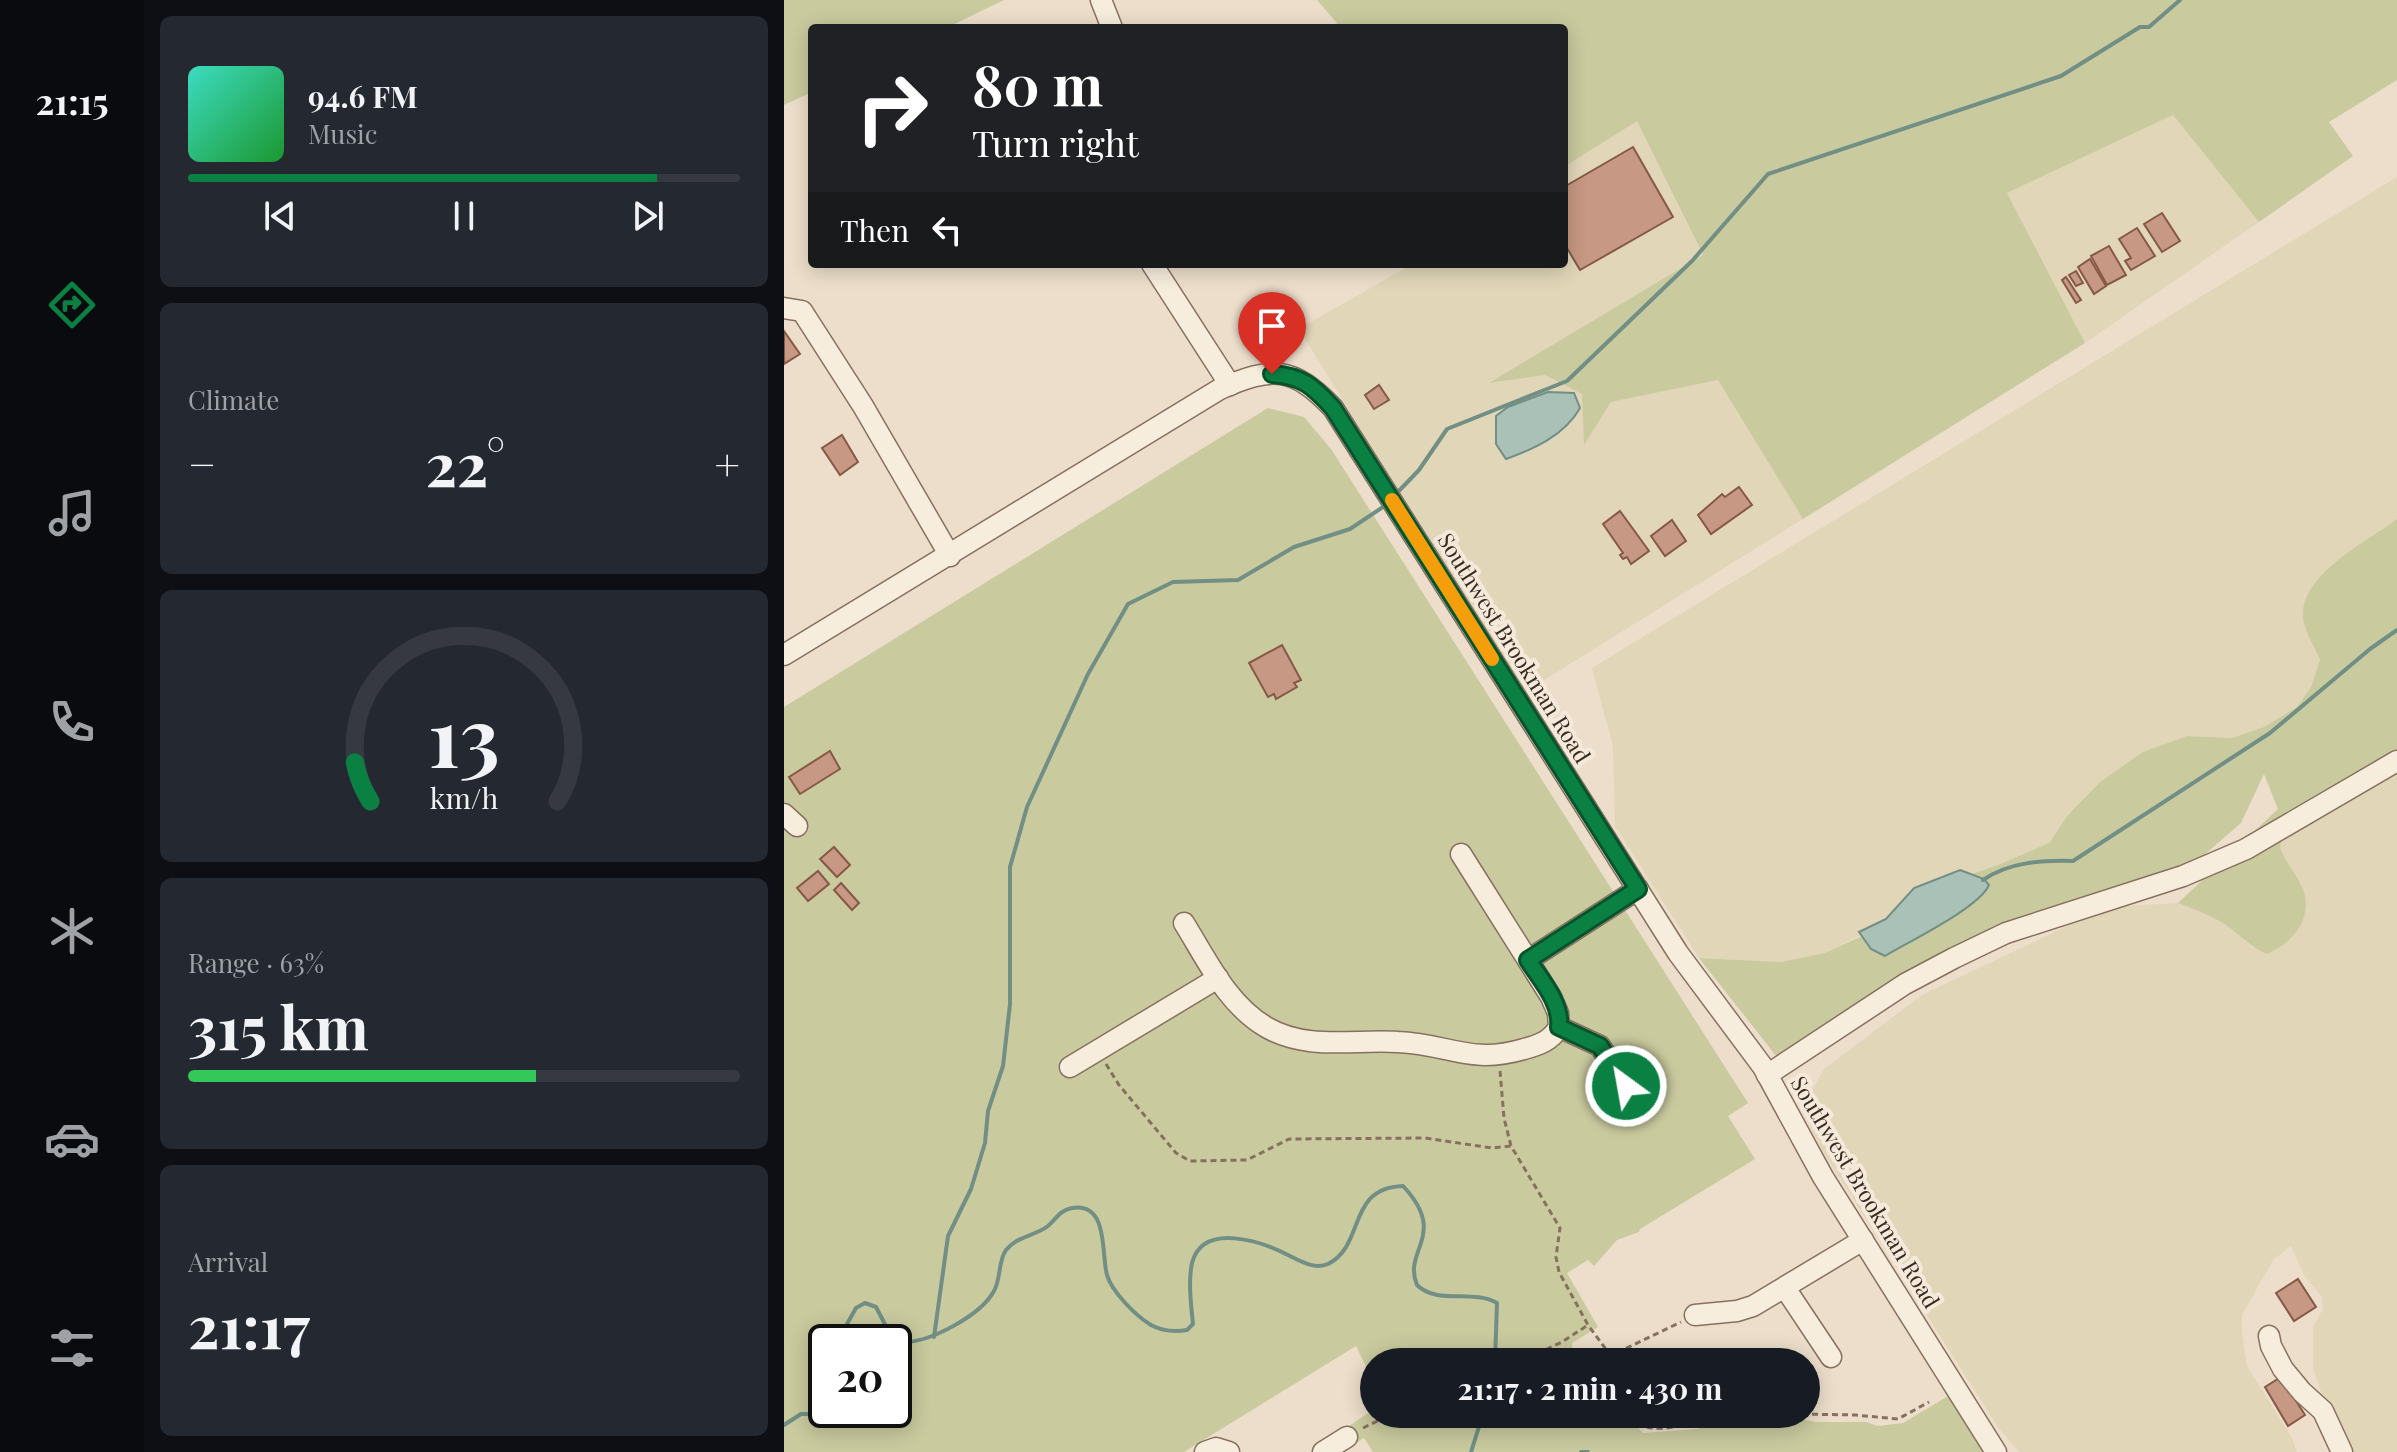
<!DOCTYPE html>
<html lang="en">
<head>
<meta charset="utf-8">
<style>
  :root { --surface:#171b24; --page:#242831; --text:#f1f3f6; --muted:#9ea1a6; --line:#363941; --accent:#0b8043 }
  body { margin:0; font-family:"Playfair Display",serif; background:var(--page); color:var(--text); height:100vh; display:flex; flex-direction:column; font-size:30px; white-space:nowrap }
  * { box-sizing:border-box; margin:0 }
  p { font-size:26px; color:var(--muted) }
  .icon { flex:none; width:44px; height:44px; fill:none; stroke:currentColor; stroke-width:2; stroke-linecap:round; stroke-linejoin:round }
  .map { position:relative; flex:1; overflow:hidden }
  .details { display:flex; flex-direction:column; gap:16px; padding:16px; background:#0d0f14; width:640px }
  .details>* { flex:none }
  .banner { position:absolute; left:24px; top:24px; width:760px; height:244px; border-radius:8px; box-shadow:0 4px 20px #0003; background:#202124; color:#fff; overflow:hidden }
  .speed { position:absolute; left:24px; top:1324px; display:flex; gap:16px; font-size:40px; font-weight:700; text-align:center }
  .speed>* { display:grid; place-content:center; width:104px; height:104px; border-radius:50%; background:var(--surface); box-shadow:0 4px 20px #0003; line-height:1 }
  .speed .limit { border:4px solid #111; border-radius:12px; background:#fff; color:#111 }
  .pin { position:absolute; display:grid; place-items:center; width:68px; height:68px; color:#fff; margin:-82px -34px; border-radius:50% 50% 50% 0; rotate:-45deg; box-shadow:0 0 8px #0007 }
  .pin .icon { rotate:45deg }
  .me { position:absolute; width:88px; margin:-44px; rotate:328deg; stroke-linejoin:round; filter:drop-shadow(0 0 6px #0008) }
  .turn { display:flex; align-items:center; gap:28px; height:168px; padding:0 32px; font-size:36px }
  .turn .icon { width:104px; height:104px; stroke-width:2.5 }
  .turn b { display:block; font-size:56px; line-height:68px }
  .then { display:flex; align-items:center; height:76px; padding:0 32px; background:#0003; gap:16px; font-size:30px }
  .big { font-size:60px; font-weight:700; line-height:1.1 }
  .details .widget { flex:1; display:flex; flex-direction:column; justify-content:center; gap:12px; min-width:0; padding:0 28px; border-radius:12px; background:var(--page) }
  .details .dial { align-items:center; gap:0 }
  .dial svg { height:208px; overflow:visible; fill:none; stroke:var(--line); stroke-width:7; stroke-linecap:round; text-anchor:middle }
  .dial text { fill:var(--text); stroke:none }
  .song { display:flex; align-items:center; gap:24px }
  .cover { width:96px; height:96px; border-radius:12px; background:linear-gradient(135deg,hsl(170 70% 55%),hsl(130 70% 35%)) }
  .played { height:8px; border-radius:4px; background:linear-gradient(90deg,var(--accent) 85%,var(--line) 85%) }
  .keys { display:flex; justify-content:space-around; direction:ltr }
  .heat { display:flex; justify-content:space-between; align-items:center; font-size:44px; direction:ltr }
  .charge { height:12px; border-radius:6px; background:linear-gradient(90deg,#34c759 63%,var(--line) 0) }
  .trip { position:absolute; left:576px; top:1348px; width:460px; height:80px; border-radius:40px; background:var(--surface); box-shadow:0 4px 20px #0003; font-weight:700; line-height:80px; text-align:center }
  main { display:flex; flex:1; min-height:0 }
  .menu { display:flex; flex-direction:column; width:144px; justify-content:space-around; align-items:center; background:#090b0e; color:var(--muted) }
  .menu .icon { width:56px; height:56px }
  .menu .current { color:var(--accent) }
  .menu b { font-size:36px; color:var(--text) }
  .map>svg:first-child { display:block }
  .farmland { fill:#e1d6b8 }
  .green { fill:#caca9f; fill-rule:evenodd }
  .water { fill:#aac1b8; stroke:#718f84; stroke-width:2 }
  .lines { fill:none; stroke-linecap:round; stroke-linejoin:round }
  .stream { stroke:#718f84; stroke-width:4 }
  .building { fill:#c79883; stroke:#865947; stroke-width:2 }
  .minor-casing { stroke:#887060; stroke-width:23 }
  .path { stroke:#887060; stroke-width:3; stroke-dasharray:6 4; stroke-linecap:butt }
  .minor { stroke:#f7eddd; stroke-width:20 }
  .route-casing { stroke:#07532c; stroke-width:20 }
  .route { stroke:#0b8043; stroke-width:14 }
  .slow { stroke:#f59e0b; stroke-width:14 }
  .labels { text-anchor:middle; stroke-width:8; stroke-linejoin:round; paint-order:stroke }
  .street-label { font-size:22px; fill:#3a2b22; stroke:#f4e9da }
</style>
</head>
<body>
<main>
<nav class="menu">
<b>21:15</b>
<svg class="icon current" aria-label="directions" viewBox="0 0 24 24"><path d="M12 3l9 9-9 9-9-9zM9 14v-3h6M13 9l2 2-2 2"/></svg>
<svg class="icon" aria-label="music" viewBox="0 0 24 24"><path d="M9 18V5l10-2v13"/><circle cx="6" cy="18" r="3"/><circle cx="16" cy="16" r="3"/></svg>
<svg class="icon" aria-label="phone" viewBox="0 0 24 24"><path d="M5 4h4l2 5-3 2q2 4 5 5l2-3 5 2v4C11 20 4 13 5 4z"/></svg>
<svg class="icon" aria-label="climate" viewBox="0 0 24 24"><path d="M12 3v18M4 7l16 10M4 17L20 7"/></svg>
<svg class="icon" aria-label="car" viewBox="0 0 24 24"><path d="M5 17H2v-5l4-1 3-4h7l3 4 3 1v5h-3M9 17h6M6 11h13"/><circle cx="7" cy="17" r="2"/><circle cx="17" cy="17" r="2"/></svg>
<svg class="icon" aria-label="filters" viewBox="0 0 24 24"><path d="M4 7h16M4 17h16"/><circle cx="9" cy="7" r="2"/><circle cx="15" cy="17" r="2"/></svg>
</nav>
<section class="details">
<div class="widget">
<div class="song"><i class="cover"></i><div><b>94.6 FM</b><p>Music</p></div></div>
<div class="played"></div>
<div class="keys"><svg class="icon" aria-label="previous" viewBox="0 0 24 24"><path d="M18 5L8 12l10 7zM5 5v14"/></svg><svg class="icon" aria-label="pause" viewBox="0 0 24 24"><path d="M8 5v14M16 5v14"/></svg><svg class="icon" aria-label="next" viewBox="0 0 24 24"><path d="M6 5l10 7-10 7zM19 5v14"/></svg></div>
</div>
<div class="widget"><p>Climate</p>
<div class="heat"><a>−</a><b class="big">22°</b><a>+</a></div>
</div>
<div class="widget dial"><svg viewBox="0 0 100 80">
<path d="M14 69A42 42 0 1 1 86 69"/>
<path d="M14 69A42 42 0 0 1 8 54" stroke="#0b8043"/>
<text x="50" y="56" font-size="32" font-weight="700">13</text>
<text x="50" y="72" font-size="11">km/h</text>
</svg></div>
<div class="widget"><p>Range · 63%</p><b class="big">315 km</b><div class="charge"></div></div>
<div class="widget"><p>Arrival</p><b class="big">21:17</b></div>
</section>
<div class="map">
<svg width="1613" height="1452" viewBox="0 0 1613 1452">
  <rect width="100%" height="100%" fill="#ecdeca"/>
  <g class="farmland">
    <path d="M1389 115 1475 222 1301 343 1223 193Z"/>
    <path d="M853 120 919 256 708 383 761 374 799 394 800 444 827 402 934 380 1019 519 739 693 515 329 628 264H780V167Z"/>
    <path d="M1613 177V519L1564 553 1539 574 1529 639 1536 660 1527 687 1513 707 1480 727 1448 738 1403 736 1359 752 1316 782 1283 816 1263 845 1219 863 1158 883 1111 918 1041 953 997 962 915 958 831 826 829 746 808 668Z"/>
    <path d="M1613 767V1452H1567L1545 1416 1529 1368V1327L1539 1309 1538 1297 1520 1275 1507 1246 1489 1260 1458 1315V1334L1463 1366 1508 1438 1513 1452H1235L1214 1427 1038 1150 1018 1109 1040 1069 1138 995 1304 916 1344 906 1394 903 1426 915 1448 929 1469 948 1499 856 1496 847 1498 838Z"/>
  </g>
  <g class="green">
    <path d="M0 0H220L162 28H28V92L0 105Z"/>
    <path d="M533 0H1613V80L1545 122 1569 156 1475 222 1389 115 1223 193 1301 343 1019 519 934 380 827 402 800 445 798 394 761 375 705 383 919 255 853 121 780 167V28H551L553 23Z"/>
    <path d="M484 408 520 417 547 449 964 1103 944 1116 971 1159 856 1229 855 1232 833 1240 810 1266 804 1260 783 1273 814 1327 788 1343 789 1362H590V1383L572 1346 400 1452H0V707ZM42 1342H110V1410H42Z"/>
    <path d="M1613 519V767L1498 838 1496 847C1501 862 1512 873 1518 887 1531 917 1509 943 1483 954 1468 948 1459 938 1446 928 1430 916 1412 910 1394 903L1494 809 1480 774 1457 823 1405 868 1261 913 993 1057 915 958 997 962 1041 953 1078 936 1087 949 1176 878 1219 863 1265 843 1283 816 1316 782 1359 752 1403 736 1448 738 1480 727 1513 707 1527 687 1536 660C1531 647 1518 627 1519 614 1520 572 1584 541 1613 519Z"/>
    <path d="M1166 1395 1201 1452H589L580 1438 572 1443 562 1428 590 1409V1414H841L859 1433 914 1429 931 1419 951 1414H993L1031 1422H1082L1094 1426 1119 1423Z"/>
  </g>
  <g class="water">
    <path d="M764 392 790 393 796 408C781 435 750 449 722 459L712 444V416L724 407Z"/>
    <path d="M1176 870 1200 879 1205 885C1195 908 1124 942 1101 956L1087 949 1075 932 1102 919 1130 888Z"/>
  </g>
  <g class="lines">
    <g class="stream">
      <path d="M611 495 635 470 663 429 783 381 908 261 984 174 1277 76 1356 27H1365L1396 0"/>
      <path d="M1199 880C1225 862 1258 860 1289 861L1486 733 1586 649 1613 630"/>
      <path d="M150 1337 164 1236 187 1189 201 1143 204 1111 219 1066 226 1004V867L243 807 304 674 344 604 389 582 454 580 510 547 566 529 602 505"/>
      <path d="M53 1342 72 1308 81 1303 92 1307 105 1332 122 1342C148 1341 197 1315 210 1291 217 1279 214 1261 222 1250 233 1236 251 1236 264 1226 272 1219 276 1210 288 1208 325 1202 317 1254 323 1275 328 1292 352 1316 367 1325 378 1331 391 1332 403 1330L409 1324C407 1304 404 1282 408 1263 419 1221 479 1242 504 1255 516 1261 531 1270 544 1264 582 1245 562 1188 619 1186 665 1235 618 1250 633 1285 653 1305 689 1289 713 1303L711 1362"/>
      <path d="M0 1425 17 1414H40L52 1410"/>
      <path d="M687 1452 699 1414"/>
      <path d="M797 1452H804"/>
    </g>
  </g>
  <g class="building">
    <path d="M849 147 889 217 796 270 780 243V187Z"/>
    <path d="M1378 213 1396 241 1378 252 1360 224Z"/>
    <path d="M1353 228 1371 256 1347 270 1341 261 1347 258 1335 239Z"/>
    <path d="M1325 246 1342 275 1323 285 1307 256Z"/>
    <path d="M1306 259 1322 286 1310 294 1294 267Z"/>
    <path d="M1292 271 1299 283 1292 286 1285 275Z"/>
    <path d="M1282 277 1297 300 1292 303 1278 280Z"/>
    <path d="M0 331 16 354 0 364Z"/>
    <path d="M595 385 605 400 590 409 581 395Z"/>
    <path d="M58 435 74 462 56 475 38 448Z"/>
    <path d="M955 487 968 505 927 534 914 515 938 494 941 497Z"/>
    <path d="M836 511 865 551 847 564 843 557 839 559 836 555 839 553 819 524Z"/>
    <path d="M888 520 902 541 881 556 867 536Z"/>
    <path d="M498 645 517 680 510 683 513 687 492 699 490 694 484 697 465 663Z"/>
    <path d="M46 751 56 769 16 794 5 777Z"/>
    <path d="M50 847 66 865 53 877 36 859Z"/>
    <path d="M34 871 45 884 24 901 13 888Z"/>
    <path d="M57 883 75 903 68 910 50 890Z"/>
    <path d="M1514 1279 1532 1307 1510 1321 1492 1293Z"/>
    <path d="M1497 1377 1521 1415 1504 1426 1481 1387Z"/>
  </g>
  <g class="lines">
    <defs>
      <g id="minor">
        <path d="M317 0 328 28"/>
        <path d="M368 264 446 385"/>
        <path d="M0 308 18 311 79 406 166 556"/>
        <path d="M0 655 436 389C488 366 509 366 549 408L894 953 979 1067 1039 1177 1212 1452"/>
        <path d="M0 814 13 826"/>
        <path d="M400 923C423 960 443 1004 482 1027 523 1051 570 1039 614 1042 665 1044 686 1065 740 1049 755 1045 767 1041 775 1027L774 1013 767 997 677 854"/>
        <path d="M744 960 854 889"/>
        <path d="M775 1027 816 1046 842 1086"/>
        <path d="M286 1067 434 978"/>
        <path d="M983 1075 1121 984 1170 958 1222 933 1399 876 1462 849 1613 761"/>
        <path d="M1001 1288 1047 1357"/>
        <path d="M911 1315 953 1311 969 1306 1079 1240"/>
        <path d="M1485 1336 1487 1346 1499 1369 1518 1392 1539 1411 1558 1452"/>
        <path d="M421 1452 432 1448 445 1452"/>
        <path d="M539 1452 563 1437"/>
      </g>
    </defs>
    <use href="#minor" class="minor-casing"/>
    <g class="path">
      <path d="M322 1064 335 1085 392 1153 406 1161 463 1160 505 1139 641 1138 708 1148 727 1146"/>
      <path d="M716 1071 720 1118 727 1146 776 1228 772 1257 775 1272 804 1325 821 1348 825 1362"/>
      <path d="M824 1357 897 1322"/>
      <path d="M735 1362 778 1342 804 1325"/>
      <path d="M848 1414C852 1419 857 1426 863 1427 882 1432 912 1422 929 1414"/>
      <path d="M1018 1414 1071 1415 1114 1419 1145 1402"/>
      <path d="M579 1428 608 1414"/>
    </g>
    <use href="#minor" class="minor"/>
  </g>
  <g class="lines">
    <defs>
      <path id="route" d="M488 374C518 376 529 386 549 408L854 889 744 960C756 979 778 1003 775 1027L816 1046 842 1086"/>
    </defs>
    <use href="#route" class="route-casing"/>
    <use href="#route" class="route"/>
    <path class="slow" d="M608 500 708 659"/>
  </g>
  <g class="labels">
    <g class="street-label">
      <text transform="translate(730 648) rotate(58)" y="8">Southwest Brookman Road</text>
      <text transform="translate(1081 1192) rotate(59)" y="8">Southwest Brookman Road</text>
    </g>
  </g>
</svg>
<div class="speed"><div class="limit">20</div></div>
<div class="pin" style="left:488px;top:374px;background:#d93025"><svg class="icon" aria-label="arrive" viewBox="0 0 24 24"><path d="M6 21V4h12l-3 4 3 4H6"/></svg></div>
<svg class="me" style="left:842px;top:1086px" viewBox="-20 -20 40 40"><circle r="17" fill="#0b8043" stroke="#fff" stroke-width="3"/><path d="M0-11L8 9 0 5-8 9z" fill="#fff"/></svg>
<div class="trip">21:17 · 2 min · 430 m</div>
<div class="banner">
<div class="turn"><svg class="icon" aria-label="right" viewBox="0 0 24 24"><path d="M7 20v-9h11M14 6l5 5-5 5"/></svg><div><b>80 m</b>Turn right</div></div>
<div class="then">Then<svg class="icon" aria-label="left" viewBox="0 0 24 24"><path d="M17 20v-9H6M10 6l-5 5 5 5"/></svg></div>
</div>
</div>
</main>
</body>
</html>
